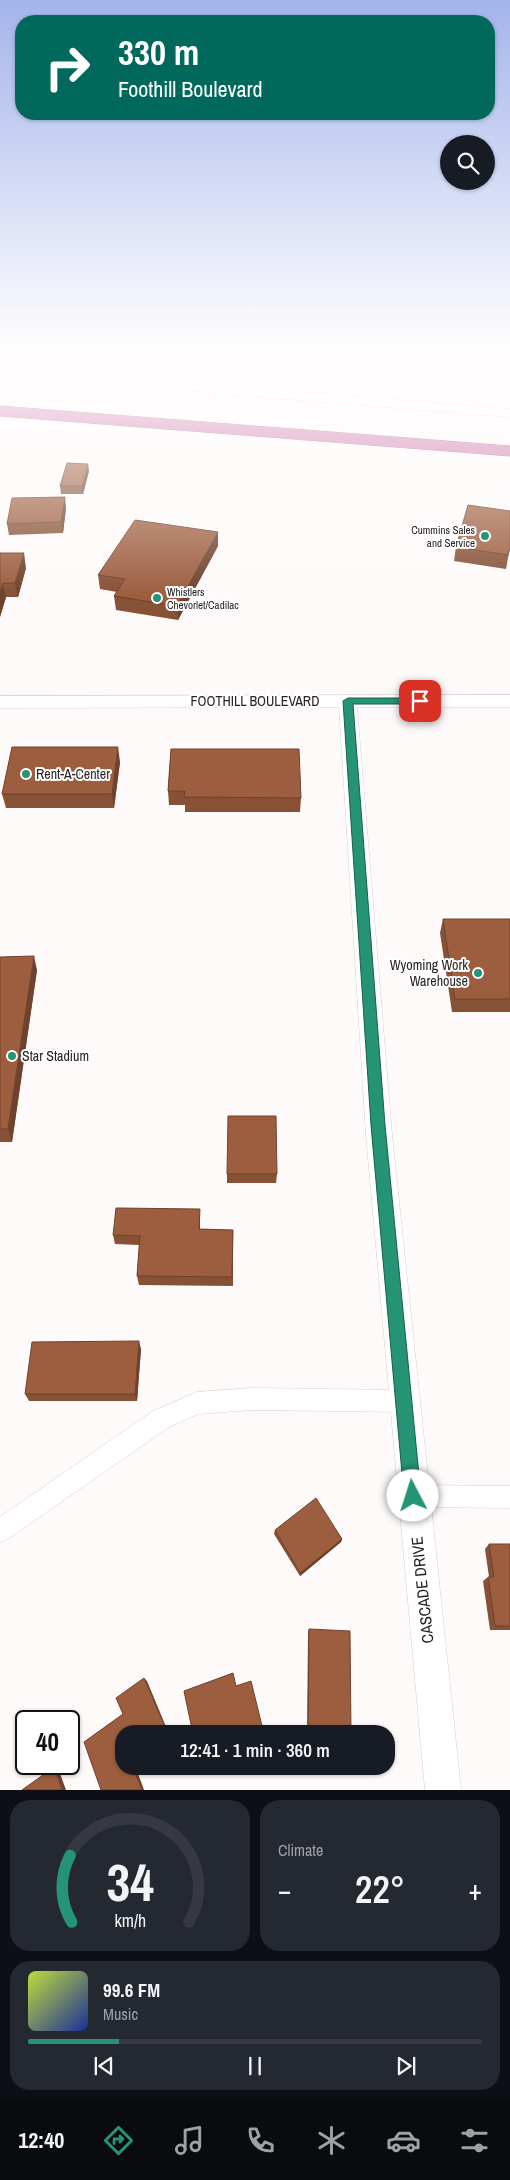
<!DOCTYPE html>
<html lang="en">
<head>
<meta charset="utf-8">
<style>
  :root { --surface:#171b24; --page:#242831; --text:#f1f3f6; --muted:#9ea1a6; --line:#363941; --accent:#259475 }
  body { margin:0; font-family:"Archivo Narrow",sans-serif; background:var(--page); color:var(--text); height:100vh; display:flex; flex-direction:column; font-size:19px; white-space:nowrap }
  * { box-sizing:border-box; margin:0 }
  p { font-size:16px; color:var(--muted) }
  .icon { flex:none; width:28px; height:28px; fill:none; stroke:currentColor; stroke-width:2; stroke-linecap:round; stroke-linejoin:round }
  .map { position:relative; height:1790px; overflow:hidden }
  .panel { display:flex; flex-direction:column; gap:10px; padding:10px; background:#0d0f14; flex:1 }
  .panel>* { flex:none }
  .hud { position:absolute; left:15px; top:15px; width:480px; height:105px; border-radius:20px; box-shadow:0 1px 4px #0004; background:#00695c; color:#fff; overflow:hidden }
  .controls { position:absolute; left:440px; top:135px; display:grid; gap:10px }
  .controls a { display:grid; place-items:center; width:55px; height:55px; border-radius:50%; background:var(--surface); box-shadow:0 1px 4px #0004; font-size:25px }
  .speed { position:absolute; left:15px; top:1710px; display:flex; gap:10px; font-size:25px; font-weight:700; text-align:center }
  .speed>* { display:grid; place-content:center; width:65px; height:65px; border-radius:50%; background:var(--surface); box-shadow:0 1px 4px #0004; line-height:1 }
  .speed .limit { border:2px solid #111; border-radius:8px; background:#fff; color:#111 }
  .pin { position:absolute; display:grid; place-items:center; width:42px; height:42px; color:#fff; margin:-21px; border-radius:10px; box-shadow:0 2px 8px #0006 }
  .me { position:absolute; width:55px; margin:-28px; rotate:355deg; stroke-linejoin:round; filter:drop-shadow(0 0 4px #0008) }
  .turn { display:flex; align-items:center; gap:18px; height:105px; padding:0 20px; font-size:22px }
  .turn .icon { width:65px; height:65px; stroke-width:2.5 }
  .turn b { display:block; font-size:35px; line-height:42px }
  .big { font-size:38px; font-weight:600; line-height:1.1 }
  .panel .widget { flex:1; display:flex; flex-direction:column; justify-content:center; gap:8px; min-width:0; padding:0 18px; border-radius:20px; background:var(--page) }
  .panel .dial { align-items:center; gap:0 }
  .dial svg { height:130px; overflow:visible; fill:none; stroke:var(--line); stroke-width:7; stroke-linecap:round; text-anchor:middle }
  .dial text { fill:var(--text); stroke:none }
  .song { display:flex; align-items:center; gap:15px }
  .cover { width:60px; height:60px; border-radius:8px; background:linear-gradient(135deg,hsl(70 70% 55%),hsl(230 70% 35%)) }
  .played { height:5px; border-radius:2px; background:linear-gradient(90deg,var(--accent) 20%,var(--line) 20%) }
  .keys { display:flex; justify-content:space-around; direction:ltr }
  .heat { display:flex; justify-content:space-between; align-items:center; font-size:28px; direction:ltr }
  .panel .tiles { flex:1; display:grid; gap:10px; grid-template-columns:1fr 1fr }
  .widget:last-child { grid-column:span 2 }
  .trip { position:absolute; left:115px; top:1725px; width:280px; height:50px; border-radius:20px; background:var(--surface); box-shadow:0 1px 4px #0004; font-weight:600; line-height:50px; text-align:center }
  .tabs { display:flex; height:80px; justify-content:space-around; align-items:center; background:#090b0e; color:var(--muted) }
  .tabs .icon { width:35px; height:35px }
  .tabs .on { color:var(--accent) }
  .tabs b { font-size:22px; color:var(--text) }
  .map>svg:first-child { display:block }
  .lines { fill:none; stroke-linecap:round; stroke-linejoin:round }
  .street-casing { stroke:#d9d0d0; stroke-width:1 }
  .secondary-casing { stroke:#d9d0d0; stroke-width:1 }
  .highway-casing { stroke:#915378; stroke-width:1 }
  .street { fill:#fff; fill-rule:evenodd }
  .secondary { fill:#fff; fill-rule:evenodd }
  .highway { fill:#ca6ca5; fill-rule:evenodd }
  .wall { fill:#875136 }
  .shaded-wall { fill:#6e422c }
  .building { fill:#9d5e3f; stroke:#6e422c }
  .route { fill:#259475; stroke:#18604c }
  .poi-dot { fill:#259475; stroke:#fff; stroke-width:2 }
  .labels { text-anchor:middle; stroke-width:4; stroke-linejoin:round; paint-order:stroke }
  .far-poi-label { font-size:11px; fill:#282424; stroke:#fff; text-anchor:end }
  .street-label { font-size:14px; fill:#282424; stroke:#fff }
  .poi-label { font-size:14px; fill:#282424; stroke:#fff; text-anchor:start }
  .near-street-label { font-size:16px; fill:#282424; stroke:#fff }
</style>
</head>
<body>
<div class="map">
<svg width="510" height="1790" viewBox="0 0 510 1790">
  <rect width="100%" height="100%" fill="#fefafa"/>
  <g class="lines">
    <defs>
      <g id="street">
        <path d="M0 345H6L0 349Z"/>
        <path d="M251 1388 404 1390 412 1393 415 1401 412 1409 404 1412 251 1410 198 1414 169 1427 8 1539 0 1542V1517L153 1411 197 1392Z"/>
        <path d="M413 1485 510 1486V1508L413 1507 405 1504 402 1496 405 1488Z"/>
      </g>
      <g id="secondary">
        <path d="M0 347 96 368 222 386 510 409V417L222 394 96 376 0 355Z"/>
        <path d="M510 695V707H357L392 1135 461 1790H425L366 1135 339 707 0 708V696Z"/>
      </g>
      <path id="highway" d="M0 406 510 446V456L0 416Z"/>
    </defs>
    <use href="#street" class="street-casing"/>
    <use href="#secondary" class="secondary-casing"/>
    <use href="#highway" class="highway-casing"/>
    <use href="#street" class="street"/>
    <use href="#secondary" class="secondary"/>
    <use href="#highway" class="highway"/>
  </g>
  <g class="wall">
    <path d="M89 471 83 494H61L60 486Z"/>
    <path d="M66 508 63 533 9 535 7 524Z"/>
    <path d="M218 546 178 620 116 610 114 596 117 592 100 589 98 575Z"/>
    <path d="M456 547H510L506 569 454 561Z"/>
    <path d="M0 553 26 568 18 597H6L0 617Z"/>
    <path d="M171 749 301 798 300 812H185V805H169L168 791Z"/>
    <path d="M120 762 114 808H6L2 794Z"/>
    <path d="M443 919H510V1012H452L440 933Z"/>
    <path d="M0 957 37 970 12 1142H0Z"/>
    <path d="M227 1174H277L276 1183H227Z"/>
    <path d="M200 1218V1229L233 1230V1286L139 1285 137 1276 139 1245 115 1244 113 1235Z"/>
    <path d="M141 1349 137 1401H29L25 1394Z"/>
    <path d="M275 1530 342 1539 341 1542 300 1576 274 1534Z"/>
    <path d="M489 1544H510V1630H490L483 1581 488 1577H489L485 1549Z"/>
    <path d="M309 1629 351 1734H307L308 1632Z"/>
  </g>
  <g class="shaded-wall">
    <path d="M88 464 89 471 83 494 82 486Z"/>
    <path d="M65 497 66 508 63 533 61 522Z"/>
    <path d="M218 532V546L178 620 177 606Z"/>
    <path d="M24 553 26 568 18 597 15 583Z"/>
    <path d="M3 583 6 597 0 617V592Z"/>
    <path d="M118 747 120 762 114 808 112 794Z"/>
    <path d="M34 956 37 970 12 1142 8 1129Z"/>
    <path d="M200 1209V1239L199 1229Z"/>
    <path d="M139 1341 141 1349 137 1401 135 1394Z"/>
    <path d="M342 1539 341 1542 300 1576V1573Z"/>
    <path d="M144 1678 147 1681 169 1734H168Z"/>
    <path d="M140 1766H143L137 1771 144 1790H142L134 1770Z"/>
    <path d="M54 1767 58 1768 66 1790H62Z"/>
  </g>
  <g class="building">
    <path d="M67 463 88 464 82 486H60Z"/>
    <path d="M65 497 61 522 7 524 12 498Z"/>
    <path d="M468 505 510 511V547L508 555 456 547Z"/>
    <path d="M135 520 218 532 177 606 114 596 125 579 98 575Z"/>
    <path d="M0 553H24L15 583H3L0 592Z"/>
    <path d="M12 747H118L112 794H2Z"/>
    <path d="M171 749H299L301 798 184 797 185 791H168Z"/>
    <path d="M443 919H510V999H455Z"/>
    <path d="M34 956 8 1129H0V957Z"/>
    <path d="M228 1116H276L277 1174H227Z"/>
    <path d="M116 1208 200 1209 199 1229 233 1230 232 1277 137 1276 140 1236 113 1235Z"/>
    <path d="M139 1341 135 1394H25L32 1342Z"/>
    <path d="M316 1498 342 1539 300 1573 275 1530Z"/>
    <path d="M489 1544H510V1626H495L488 1577H494Z"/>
    <path d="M309 1629 350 1631 351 1734H308Z"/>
    <path d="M233 1673 236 1686 251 1681 264 1734H228L227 1731 221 1734H193L184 1691Z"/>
    <path d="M144 1678 168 1734H124V1766H140L134 1770 142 1790H101L84 1742 123 1714 116 1698Z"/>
    <path d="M54 1767 62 1790H22Z"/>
  </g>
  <linearGradient id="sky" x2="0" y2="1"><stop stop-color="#a3b4eb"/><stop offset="0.58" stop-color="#fffdfd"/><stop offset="1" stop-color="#fffdfd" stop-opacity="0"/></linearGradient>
  <rect width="510" height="596" fill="url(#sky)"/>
  <path class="route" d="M348 698H420L425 701 420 704H353L385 1125 421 1496 419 1502 413 1505 407 1502 404 1496 371 1125 343 701Z"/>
  <g class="poi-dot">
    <circle cx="485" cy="536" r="5"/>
    <circle cx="157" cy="598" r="5"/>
    <circle cx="26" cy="774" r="5"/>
    <circle cx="478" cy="973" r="5"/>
    <circle cx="12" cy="1056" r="5"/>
  </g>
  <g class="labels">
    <g class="far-poi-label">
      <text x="475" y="534">Cummins Sales<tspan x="475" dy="13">and Service</tspan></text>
      <text x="167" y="596" text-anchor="start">Whistlers<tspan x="167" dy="13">Chevorlet/Cadilac</tspan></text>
    </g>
    <g class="street-label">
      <text x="255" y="706">FOOTHILL BOULEVARD</text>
    </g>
    <g class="poi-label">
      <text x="36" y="779">Rent-A-Center</text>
      <text x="468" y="970" text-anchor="end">Wyoming Work<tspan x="468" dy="16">Warehouse</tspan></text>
      <text x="22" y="1061">Star Stadium</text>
    </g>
    <g class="near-street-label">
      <text transform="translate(422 1590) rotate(-96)" y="6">CASCADE DRIVE</text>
    </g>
  </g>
</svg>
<div class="controls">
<a><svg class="icon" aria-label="search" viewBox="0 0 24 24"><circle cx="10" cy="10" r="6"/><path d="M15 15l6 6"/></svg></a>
</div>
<div class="speed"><div class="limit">40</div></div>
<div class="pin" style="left:420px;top:701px;background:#d93025"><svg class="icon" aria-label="arrive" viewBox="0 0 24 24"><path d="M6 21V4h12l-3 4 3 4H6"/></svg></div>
<svg class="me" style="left:413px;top:1496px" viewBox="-20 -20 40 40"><circle r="19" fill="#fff"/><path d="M0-13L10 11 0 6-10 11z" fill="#259475"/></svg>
<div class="trip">12:41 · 1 min · 360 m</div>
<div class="hud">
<div class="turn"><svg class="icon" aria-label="right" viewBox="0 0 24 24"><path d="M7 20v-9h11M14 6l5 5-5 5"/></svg><div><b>330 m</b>Foothill Boulevard</div></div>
</div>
</div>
<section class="panel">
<div class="tiles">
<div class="widget dial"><svg viewBox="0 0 100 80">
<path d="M14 69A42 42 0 1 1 86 69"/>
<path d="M14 69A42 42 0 0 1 13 28" stroke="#259475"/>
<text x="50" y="56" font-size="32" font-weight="700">34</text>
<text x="50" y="72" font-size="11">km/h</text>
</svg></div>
<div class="widget"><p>Climate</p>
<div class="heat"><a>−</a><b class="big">22°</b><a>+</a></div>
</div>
<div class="widget">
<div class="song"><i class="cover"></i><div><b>99.6 FM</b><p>Music</p></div></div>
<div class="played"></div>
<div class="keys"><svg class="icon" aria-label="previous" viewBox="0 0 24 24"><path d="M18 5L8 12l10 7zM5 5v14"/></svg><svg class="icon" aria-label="pause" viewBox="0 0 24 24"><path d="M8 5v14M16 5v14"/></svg><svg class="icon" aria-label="next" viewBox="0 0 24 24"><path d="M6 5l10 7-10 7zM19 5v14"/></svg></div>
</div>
</div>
</section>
<nav class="tabs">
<b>12:40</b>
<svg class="icon on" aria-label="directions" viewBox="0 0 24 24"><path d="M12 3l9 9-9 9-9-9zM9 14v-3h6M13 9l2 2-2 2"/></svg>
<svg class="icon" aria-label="music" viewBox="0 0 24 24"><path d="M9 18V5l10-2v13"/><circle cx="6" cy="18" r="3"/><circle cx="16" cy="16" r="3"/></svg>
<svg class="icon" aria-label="phone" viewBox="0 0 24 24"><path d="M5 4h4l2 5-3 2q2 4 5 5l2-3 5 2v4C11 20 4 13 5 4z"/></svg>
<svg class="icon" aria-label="climate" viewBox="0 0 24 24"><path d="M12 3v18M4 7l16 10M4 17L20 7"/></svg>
<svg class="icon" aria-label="car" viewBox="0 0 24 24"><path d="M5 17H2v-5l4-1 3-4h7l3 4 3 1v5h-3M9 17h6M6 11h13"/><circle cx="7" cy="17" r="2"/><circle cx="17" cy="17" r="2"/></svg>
<svg class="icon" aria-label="filters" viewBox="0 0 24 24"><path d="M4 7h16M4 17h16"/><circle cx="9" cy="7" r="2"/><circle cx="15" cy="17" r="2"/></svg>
</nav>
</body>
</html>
